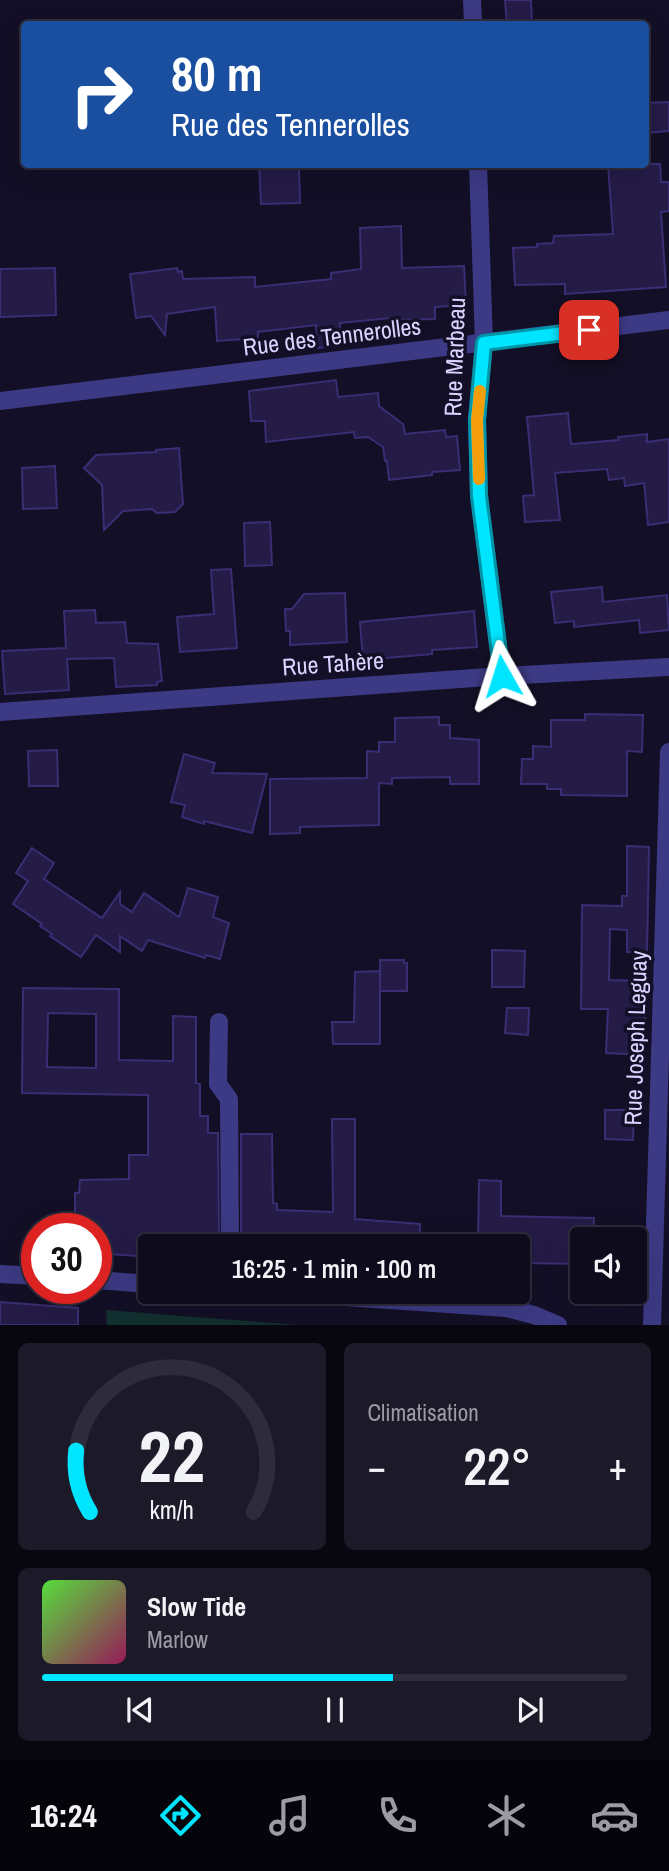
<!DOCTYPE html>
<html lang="fr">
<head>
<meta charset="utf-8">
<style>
  :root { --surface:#0e0b1c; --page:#1c1929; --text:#f1f3f6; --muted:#9b9ba3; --line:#2e2b3b; --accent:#00e5ff }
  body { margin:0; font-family:"Archivo Narrow",sans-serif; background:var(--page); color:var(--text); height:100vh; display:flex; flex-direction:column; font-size:26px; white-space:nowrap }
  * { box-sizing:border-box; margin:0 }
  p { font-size:23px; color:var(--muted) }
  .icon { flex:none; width:38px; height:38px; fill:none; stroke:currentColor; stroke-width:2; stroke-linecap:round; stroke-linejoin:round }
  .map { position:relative; height:1325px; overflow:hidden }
  .sheet { display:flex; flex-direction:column; gap:18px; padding:18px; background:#08060f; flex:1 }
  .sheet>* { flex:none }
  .top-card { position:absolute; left:21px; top:21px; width:628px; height:147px; border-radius:7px; box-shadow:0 7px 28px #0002,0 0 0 2px var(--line); background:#1a4fa0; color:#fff; overflow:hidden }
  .controls { position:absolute; left:570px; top:1227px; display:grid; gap:14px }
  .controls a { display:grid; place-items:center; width:77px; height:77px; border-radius:7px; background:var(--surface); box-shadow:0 7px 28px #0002,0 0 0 2px var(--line); font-size:35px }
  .speed { position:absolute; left:21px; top:1213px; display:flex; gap:14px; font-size:35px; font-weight:700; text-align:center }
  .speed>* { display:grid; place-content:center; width:91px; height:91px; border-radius:50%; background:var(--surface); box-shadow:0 7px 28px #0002,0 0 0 2px var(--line); line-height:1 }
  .speed .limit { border:10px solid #d22; background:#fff; color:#111 }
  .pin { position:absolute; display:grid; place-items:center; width:60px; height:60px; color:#fff; margin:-30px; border-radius:14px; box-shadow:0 4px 10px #0006 }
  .me { position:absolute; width:77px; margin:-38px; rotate:354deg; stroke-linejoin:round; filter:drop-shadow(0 0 5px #0008) }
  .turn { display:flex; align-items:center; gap:24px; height:147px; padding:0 35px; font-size:32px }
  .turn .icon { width:91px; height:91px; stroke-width:2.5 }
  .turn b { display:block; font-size:49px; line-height:60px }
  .big { font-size:52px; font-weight:600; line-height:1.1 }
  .sheet .tile { flex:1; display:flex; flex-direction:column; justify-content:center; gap:10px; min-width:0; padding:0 24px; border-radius:10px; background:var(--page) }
  .sheet .dial { align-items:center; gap:0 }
  .dial svg { height:182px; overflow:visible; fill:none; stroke:var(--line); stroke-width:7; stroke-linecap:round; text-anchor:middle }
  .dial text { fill:var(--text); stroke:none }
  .song { display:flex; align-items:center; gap:21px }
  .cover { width:84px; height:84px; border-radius:10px; background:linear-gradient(135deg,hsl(110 70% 55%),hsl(330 70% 35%)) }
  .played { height:7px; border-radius:4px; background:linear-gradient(90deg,var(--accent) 60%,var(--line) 60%) }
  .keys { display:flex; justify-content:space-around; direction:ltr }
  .heat { display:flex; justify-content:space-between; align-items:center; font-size:38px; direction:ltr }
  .sheet .tiles { flex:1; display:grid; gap:18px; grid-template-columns:1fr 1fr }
  .tile:last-child { grid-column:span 2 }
  .trip { position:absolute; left:138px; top:1234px; width:392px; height:70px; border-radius:7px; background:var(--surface); box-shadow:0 7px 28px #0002,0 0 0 2px var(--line); font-weight:600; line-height:70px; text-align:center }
  .menu { display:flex; height:112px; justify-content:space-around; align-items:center; background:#06040b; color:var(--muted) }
  .menu .icon { width:49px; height:49px }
  .menu .on { color:var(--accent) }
  .menu b { font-size:32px; color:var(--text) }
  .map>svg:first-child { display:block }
  .green { fill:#12302f }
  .building { fill:#241b47; stroke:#3b2d73; stroke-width:2; fill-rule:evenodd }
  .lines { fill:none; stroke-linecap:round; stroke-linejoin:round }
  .minor { stroke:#3d3a85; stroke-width:18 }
  .route-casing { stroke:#0095a6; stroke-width:18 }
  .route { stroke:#00e5ff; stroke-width:12 }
  .slow { stroke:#f59e0b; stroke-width:12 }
  .labels { text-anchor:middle; stroke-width:7; stroke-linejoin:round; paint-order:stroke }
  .street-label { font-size:24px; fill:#d9d4ff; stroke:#130f26 }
</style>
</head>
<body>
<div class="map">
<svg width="669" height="1325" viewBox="0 0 669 1325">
  <rect width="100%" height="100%" fill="#130f26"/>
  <path class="green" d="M106 1310 298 1325H107Z"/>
  <g class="building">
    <path d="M505 0H531L532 24H507Z"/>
    <path d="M669 102V131L646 133V103Z"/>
    <path d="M259 164H299L300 203 261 204Z"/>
    <path d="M608 164H660L661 182H669V211L661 212 666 287 565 294V284L515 285 513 248 537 247V244L553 243 554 236 613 234Z"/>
    <path d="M401 226 402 268 464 266 466 305 435 307V319L390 320V318L340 323 341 345 318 348 316 325 258 332V338L217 341 215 307 167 314 165 335 151 316 136 318 130 274 177 268 178 272 182 271 183 279 255 277V287L331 279V273L361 269 360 228Z"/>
    <path d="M55 268 56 315 0 317V269Z"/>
    <path d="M336 380 338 397 378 393 379 406 403 424 405 434 445 430 446 437 457 436 460 470 432 472V475L389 480 387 461H385L383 447 368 437 355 438 354 432 266 442 265 421H251L249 391Z"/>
    <path d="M568 413 571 444 619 440 618 437 647 434V442L669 439V522L648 525 644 483 625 486 624 478 609 480 607 469 555 473 560 520 525 522 523 496 534 495 527 417Z"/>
    <path d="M179 448 183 504 175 512 157 513 152 509 123 511 104 530 102 485 84 468 96 455 156 452V450Z"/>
    <path d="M55 466 57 508 23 509 22 468Z"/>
    <path d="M270 522 272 565 245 566 244 523Z"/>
    <path d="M231 569 237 648 180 652 177 617 214 614 211 570Z"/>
    <path d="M602 587 603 602 667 595 669 630 640 633 639 620 574 627V621L555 623 551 592Z"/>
    <path d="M345 593 347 642 290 645V631H286L285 609H292L304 594Z"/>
    <path d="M95 610 96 623 125 622 127 643 158 644 162 681 157 682V685L116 687 114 658 67 659 69 690 5 694 2 651 66 648 64 611Z"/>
    <path d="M474 611 477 647 432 650V654L363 660 360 622Z"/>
    <path d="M585 714 643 715 642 752 627 751V796L561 795V789H547V784H521L522 759H533V746L551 747V720H585Z"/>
    <path d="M439 717V725H450V738L479 740V784H450V777L392 778V784L379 783V825L300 827V833L270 834V779L367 778V751L379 752V742H395V718Z"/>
    <path d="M57 750 58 786H29L28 751Z"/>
    <path d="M184 754 215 763 212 773 267 774 252 833 204 821V824L182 817 185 805 171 802Z"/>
    <path d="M627 846 649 847 647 952H627V930L610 929 609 980 646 981 644 1055 606 1053 608 1009H581L582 905 622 906V896H627Z"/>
    <path d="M32 848 54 863 44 879 102 918 120 892V904L132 912 144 893 179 917 188 888 218 897 213 917 229 923 220 959 206 955 205 958 148 940 142 951 120 936V952L96 935 81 957 50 936 52 934 40 926 42 924 13 904 28 881 16 873Z"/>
    <path d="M492 950 525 951 524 987H492Z"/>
    <path d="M380 960H404V963H407V991H380Z"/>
    <path d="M380 971V1044H333L332 1022H354L355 972Z"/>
    <path d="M23 988 119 989V1060L173 1061V1016L196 1017V1083L200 1084V1116H208V1133H218L219 1241 174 1242V1246H150V1257L96 1253V1228H83V1221H75V1193H79L80 1180 129 1179V1155H148V1095L22 1093ZM48 1013 96 1014V1068L47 1067Z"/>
    <path d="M507 1008H529L528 1035 505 1033Z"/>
    <path d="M605 1110H634L633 1140 605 1139Z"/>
    <path d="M332 1119H355V1219L420 1224V1246H273V1242L241 1241V1134H272L273 1203 277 1204V1210L333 1212Z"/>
    <path d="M479 1180 501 1181V1216L594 1218 593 1239H583V1264L518 1263V1246H478Z"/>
    <path d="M0 1302 78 1308V1325H0Z"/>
  </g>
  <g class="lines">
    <g class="minor">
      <path d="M472 0 473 24"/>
      <path d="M478 164 484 343 477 420 479 496 502 676"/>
      <path d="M0 401 669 320"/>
      <path d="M0 712 502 676 669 667"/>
      <path d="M219 1022 218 1084 229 1099 230 1246"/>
      <path d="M0 1274 37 1276"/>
      <path d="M96 1280 150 1284"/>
      <path d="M273 1292 506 1308 534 1315 558 1325"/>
      <path d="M652 1325 669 752"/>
    </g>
  </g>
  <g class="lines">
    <defs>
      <path id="route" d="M502 676 479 496 477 420 484 343 589 330"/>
    </defs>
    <use href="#route" class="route-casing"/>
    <use href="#route" class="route"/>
    <path class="slow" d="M479 479 477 420 480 391"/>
  </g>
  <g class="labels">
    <g class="street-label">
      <text transform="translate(332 337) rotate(-7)" y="8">Rue des Tennerolles</text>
      <text transform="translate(455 357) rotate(-88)" y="8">Rue Marbeau</text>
      <text transform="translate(333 664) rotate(-4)" y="8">Rue Tahère</text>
      <text transform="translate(636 1038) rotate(-88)" y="8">Rue Joseph Leguay</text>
    </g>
  </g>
</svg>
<div class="controls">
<a><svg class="icon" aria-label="sound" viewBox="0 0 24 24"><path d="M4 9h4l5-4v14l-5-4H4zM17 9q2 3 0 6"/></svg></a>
</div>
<div class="speed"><div class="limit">30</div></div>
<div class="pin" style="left:589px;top:330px;background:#d93025"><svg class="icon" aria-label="arrive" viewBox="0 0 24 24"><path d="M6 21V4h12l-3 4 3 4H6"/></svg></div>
<svg class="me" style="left:502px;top:676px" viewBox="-20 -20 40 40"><path d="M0-17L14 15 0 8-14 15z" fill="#00e5ff" stroke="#fff" stroke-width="4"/></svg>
<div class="trip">16:25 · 1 min · 100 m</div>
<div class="top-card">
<div class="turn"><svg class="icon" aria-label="right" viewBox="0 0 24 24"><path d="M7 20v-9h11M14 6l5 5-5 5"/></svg><div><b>80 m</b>Rue des Tennerolles</div></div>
</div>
</div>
<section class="sheet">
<div class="tiles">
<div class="tile dial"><svg viewBox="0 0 100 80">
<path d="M14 69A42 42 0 1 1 86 69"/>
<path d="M14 69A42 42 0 0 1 8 42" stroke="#00e5ff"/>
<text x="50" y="56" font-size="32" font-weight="700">22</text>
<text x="50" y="72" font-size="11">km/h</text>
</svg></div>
<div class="tile"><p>Climatisation</p>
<div class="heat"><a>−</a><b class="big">22°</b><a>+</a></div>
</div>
<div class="tile">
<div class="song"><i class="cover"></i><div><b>Slow Tide</b><p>Marlow</p></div></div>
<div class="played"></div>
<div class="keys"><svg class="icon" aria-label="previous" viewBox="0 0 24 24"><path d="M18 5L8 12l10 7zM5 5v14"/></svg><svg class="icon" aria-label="pause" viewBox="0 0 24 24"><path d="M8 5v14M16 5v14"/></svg><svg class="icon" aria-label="next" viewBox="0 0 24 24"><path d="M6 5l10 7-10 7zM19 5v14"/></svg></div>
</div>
</div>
</section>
<nav class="menu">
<b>16:24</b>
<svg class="icon on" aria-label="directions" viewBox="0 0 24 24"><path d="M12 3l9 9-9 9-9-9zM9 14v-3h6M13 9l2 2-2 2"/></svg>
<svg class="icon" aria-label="music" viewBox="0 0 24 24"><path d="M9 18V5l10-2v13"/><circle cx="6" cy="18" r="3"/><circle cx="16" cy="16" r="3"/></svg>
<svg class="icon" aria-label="phone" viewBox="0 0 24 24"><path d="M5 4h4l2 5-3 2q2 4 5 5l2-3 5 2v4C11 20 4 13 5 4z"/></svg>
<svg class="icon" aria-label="climate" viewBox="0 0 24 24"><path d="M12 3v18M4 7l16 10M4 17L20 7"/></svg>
<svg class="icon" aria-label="car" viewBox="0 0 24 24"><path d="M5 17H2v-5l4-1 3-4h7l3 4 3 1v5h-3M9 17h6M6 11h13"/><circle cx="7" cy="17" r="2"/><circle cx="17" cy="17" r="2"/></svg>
</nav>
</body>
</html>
